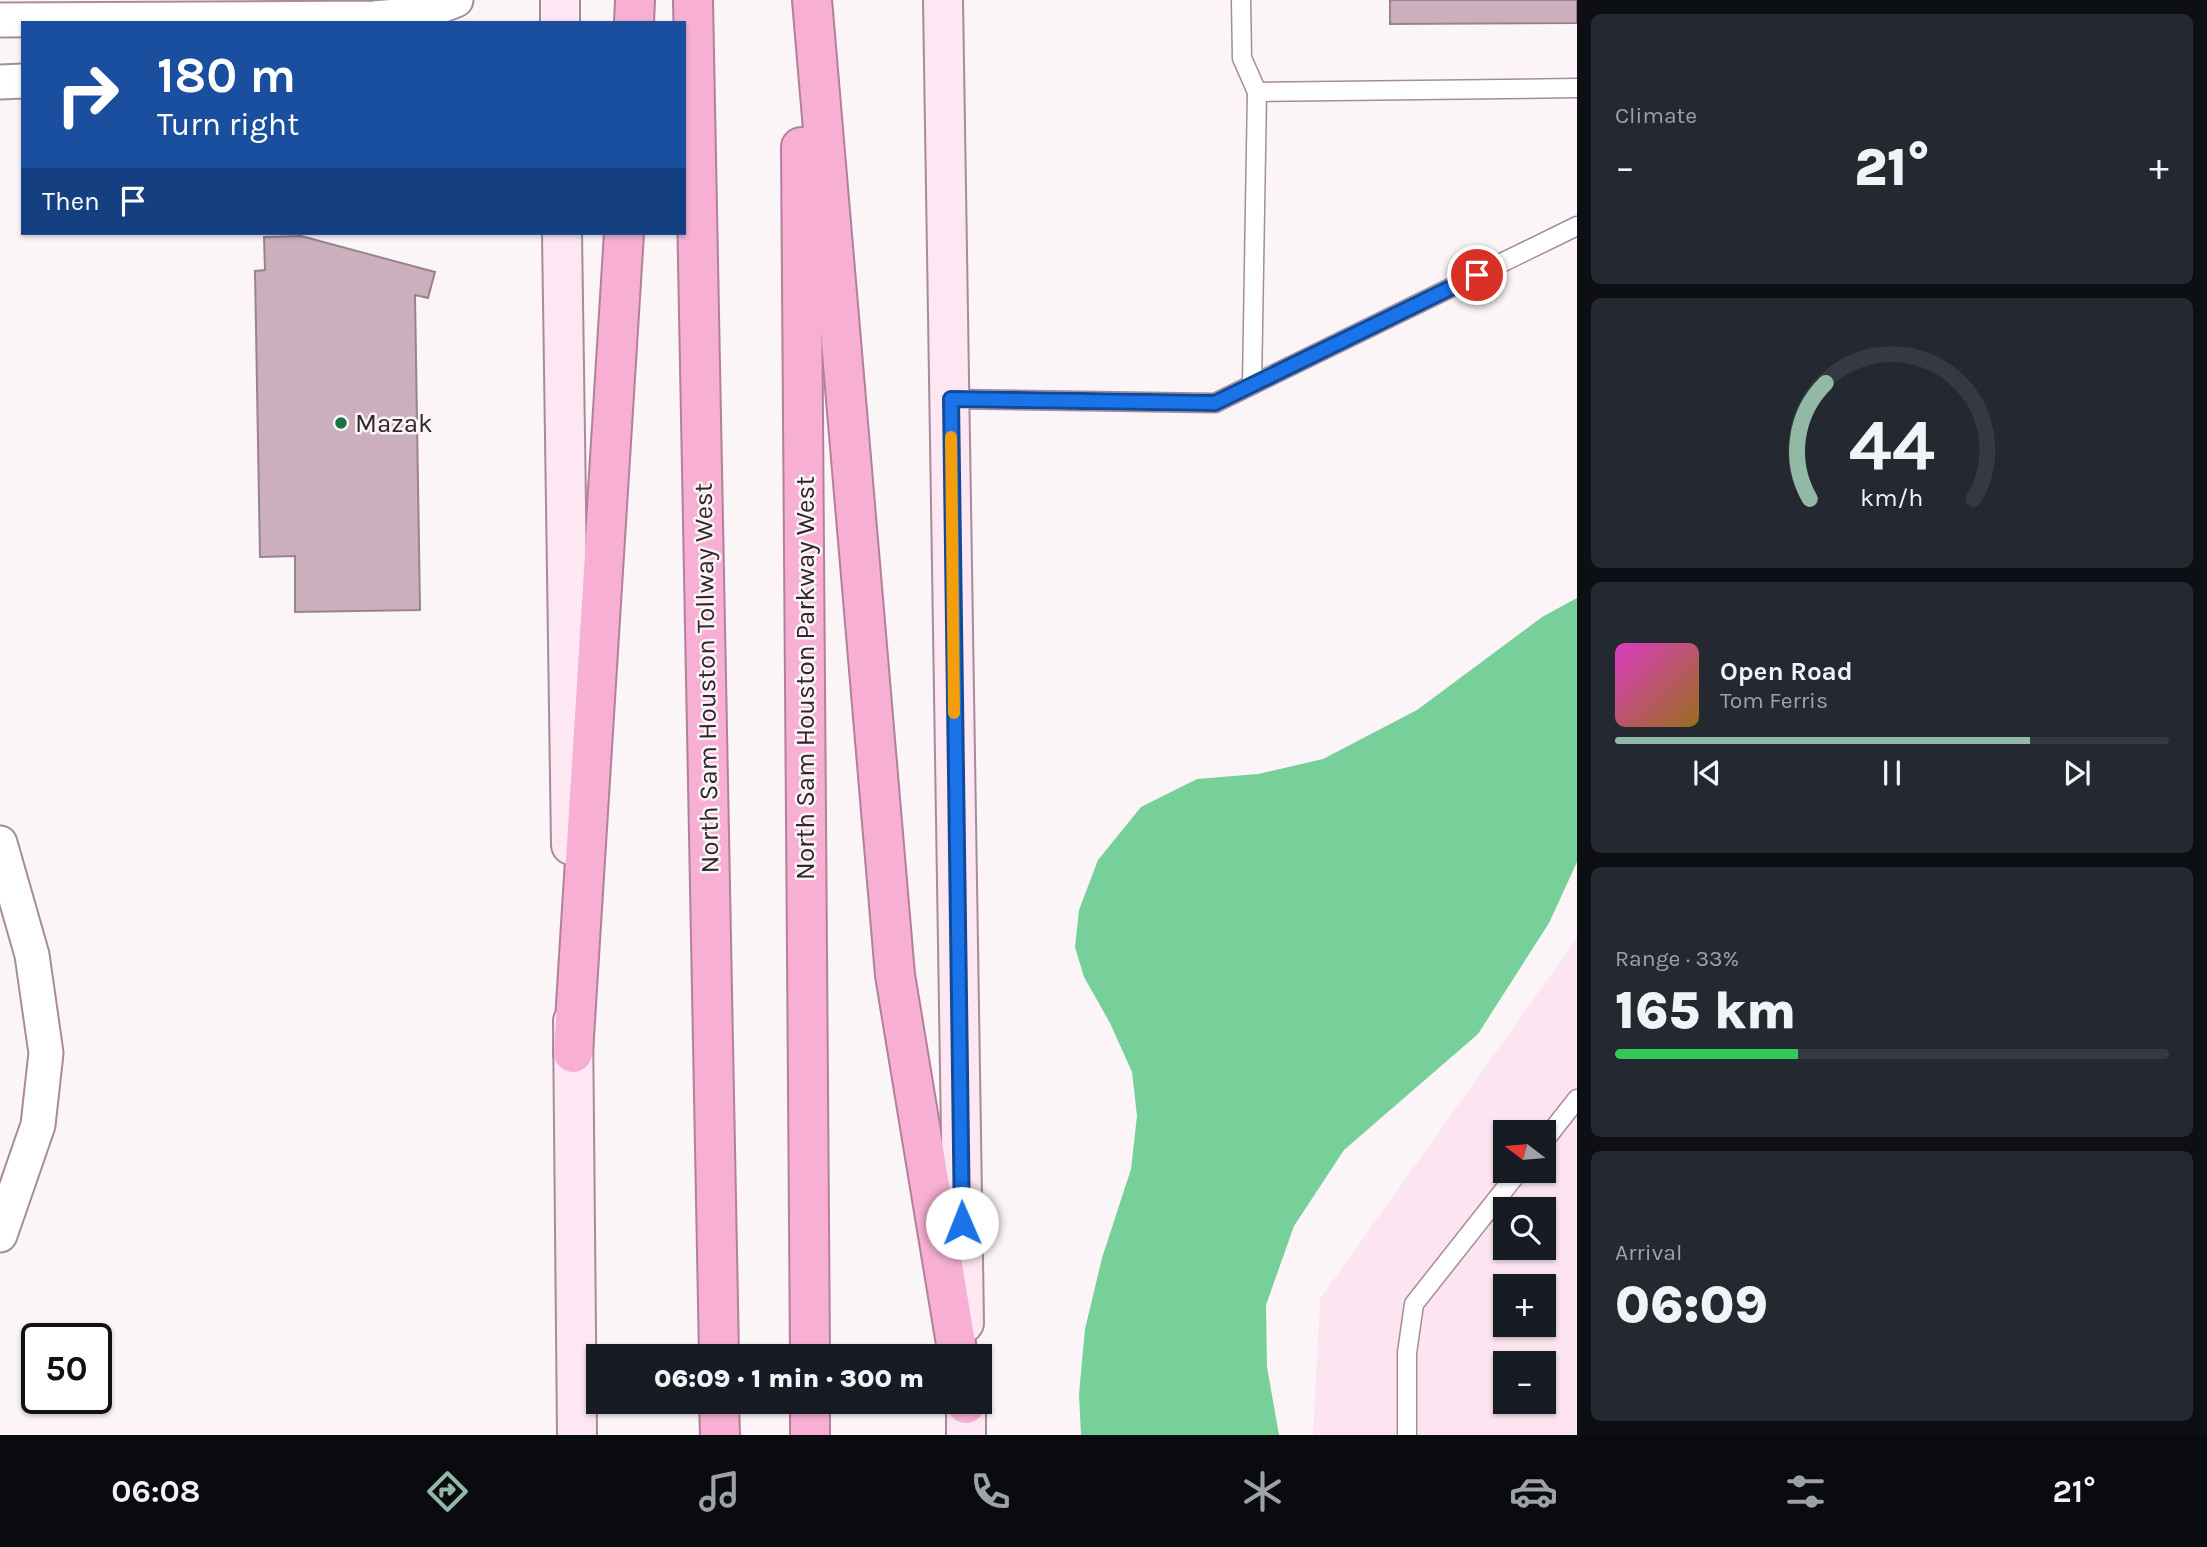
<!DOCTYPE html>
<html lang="en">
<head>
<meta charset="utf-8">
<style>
  :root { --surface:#171b24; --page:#242831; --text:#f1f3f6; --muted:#9ea1a6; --line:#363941; --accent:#91b9a6 }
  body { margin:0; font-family:Karla,sans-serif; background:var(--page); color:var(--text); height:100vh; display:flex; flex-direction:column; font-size:26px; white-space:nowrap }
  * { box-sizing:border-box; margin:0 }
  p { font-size:23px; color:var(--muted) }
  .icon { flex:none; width:38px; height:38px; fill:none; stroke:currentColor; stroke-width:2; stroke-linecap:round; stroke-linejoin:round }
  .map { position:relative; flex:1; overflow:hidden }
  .sheet { display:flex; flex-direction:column; gap:14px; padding:14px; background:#0d0f14; width:630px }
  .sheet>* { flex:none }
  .top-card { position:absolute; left:21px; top:21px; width:665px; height:214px; border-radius:0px; box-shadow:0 2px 5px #0004; background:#1a4fa0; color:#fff; overflow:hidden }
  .needle { width:46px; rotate:286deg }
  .tools { position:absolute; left:1493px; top:1120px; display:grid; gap:14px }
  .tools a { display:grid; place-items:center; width:63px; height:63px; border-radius:0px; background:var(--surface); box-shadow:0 2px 5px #0004; font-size:35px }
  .speed { position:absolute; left:21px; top:1323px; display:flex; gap:14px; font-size:35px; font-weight:700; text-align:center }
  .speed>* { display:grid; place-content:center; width:91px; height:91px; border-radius:50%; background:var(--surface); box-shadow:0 2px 5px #0004; line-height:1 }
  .speed .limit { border:4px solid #111; border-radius:10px; background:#fff; color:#111 }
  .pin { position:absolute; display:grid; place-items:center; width:60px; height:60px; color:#fff; margin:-30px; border:4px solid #fff; border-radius:50%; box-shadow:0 2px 7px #0007 }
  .me { position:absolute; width:77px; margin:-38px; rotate:359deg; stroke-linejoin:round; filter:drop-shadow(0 0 5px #0008) }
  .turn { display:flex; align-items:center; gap:24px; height:147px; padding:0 21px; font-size:32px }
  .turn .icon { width:91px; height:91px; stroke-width:2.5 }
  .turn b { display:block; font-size:49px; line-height:60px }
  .then { display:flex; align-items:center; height:66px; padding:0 21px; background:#0003; gap:14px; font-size:26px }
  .big { font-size:52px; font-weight:800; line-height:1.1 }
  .sheet .tile { flex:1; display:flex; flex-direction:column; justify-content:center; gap:10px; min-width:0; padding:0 24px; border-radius:10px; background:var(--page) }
  .sheet .dial { align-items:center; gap:0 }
  .dial svg { height:182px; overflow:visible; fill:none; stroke:var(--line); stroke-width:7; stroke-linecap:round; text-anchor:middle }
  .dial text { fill:var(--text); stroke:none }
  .song { display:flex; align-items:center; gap:21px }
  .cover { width:84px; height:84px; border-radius:10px; background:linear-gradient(135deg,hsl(310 70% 55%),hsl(40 70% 35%)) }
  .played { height:7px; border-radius:4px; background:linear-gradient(90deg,var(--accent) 75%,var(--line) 75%) }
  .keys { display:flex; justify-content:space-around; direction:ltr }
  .heat { display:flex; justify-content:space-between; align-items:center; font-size:38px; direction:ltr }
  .charge { height:10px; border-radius:5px; background:linear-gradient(90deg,#34c759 33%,var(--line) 0) }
  .trip { position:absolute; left:586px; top:1344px; width:406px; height:70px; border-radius:0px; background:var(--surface); box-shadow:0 2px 5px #0004; font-weight:800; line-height:70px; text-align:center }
  .dock { display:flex; height:112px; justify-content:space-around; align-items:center; background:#090b0e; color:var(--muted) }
  .dock .icon { width:49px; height:49px }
  .dock .current { color:var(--accent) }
  .dock b { font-size:32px; color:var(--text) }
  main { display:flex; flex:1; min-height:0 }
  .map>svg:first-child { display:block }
  .built { fill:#fce5f0; fill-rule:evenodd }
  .water { fill:#77d099 }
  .building { fill:#ccafbd; stroke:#9c818e; stroke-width:2 }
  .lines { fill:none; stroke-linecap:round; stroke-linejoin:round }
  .service-casing { stroke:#a78b99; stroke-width:21 }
  .minor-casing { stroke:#a78b99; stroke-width:37 }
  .secondary-casing { stroke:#a78b99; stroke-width:42 }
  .motorway-casing { stroke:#b28099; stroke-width:42 }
  .service { stroke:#fff; stroke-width:18 }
  .minor { stroke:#fff; stroke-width:33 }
  .secondary { stroke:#fde7f2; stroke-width:38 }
  .motorway { stroke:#f7b0d4; stroke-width:38 }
  .route-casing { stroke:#114b97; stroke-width:18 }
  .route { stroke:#1a73e8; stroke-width:12 }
  .slow { stroke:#f59e0b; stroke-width:12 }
  .poi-dot { fill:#1b7244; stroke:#fbf5f7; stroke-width:2.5 }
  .labels { text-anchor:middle; stroke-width:5; stroke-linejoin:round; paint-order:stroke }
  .poi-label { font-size:26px; fill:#31262c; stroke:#fbf5f7; text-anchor:start }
  .street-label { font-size:26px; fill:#31262c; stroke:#fbf5f7 }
</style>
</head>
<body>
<main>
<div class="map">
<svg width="1577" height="1435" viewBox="0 0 1577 1435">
  <rect width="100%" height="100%" fill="#fbf5f7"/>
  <path class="built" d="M1577 938V1435H1313L1320 1299ZM1505 1132H1544V1171H1505ZM1505 1209H1544V1248H1505ZM1505 1286H1544V1325H1505ZM1505 1363H1544V1402H1505Z"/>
  <path class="water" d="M1577 598V862L1549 923 1478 1034 1344 1150 1294 1226 1266 1305 1267 1367 1279 1435H1081L1079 1394 1085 1329 1102 1258 1131 1169 1137 1116 1132 1072 1110 1023 1084 977 1075 947 1079 910 1098 860 1141 807 1197 779 1258 774 1323 759 1417 710 1542 617Z"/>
  <g class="building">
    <path d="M1390 0H1577V23L1390 24Z"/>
    <path d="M301 236 435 272 428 298 415 295 420 610 295 612V556L260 557 255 271 265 270 264 237Z"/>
  </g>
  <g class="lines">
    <defs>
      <g id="service">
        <path d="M1241 0 1242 58 1257 92 1577 88"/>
        <path d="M1252 385 1257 92"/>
        <path d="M951 399 1215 403 1577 226"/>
        <path d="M1544 1141 1577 1099"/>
        <path d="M1407 1435V1353L1414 1304 1519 1171"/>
      </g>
      <g id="minor">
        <path d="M0 20 374 18 420 14 456 0"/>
        <path d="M0 82 23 81"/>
        <path d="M0 843 32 955 46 1053 38 1125 0 1235"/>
      </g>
      <g id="secondary">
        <path d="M560 0V23"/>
        <path d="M943 0 964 1323"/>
        <path d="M562 233 571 845"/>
        <path d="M573 1021 577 1435"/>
        <path d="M966 1435V1402"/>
      </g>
      <g id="motorway">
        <path d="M693 0 719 1356"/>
        <path d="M812 0 895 975 958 1356"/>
        <path d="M634 23 635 0"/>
        <path d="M801 147 810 1356"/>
        <path d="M573 1053 624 233"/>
        <path d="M719 1402 720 1435"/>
        <path d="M810 1402V1435"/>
        <path d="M965 1402 966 1404"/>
      </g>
    </defs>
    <use href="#service" class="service-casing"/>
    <use href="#minor" class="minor-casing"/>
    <use href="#secondary" class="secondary-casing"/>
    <use href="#motorway" class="motorway-casing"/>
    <use href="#service" class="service"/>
    <use href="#minor" class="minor"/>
    <use href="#secondary" class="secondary"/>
    <use href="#motorway" class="motorway"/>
  </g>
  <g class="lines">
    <defs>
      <path id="route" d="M962 1223 951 399 1215 403 1477 275"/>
    </defs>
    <use href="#route" class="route-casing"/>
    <use href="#route" class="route"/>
    <path class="slow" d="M951 437 954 713"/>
  </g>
  <circle class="poi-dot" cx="341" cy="423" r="7"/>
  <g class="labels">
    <g class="poi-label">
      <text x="355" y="432">Mazak</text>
    </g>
    <g class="street-label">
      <text transform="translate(706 678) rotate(-91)" y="9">North Sam Houston Tollway West</text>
      <text transform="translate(805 678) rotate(-90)" y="9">North Sam Houston Parkway West</text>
    </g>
  </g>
</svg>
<div class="tools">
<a><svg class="needle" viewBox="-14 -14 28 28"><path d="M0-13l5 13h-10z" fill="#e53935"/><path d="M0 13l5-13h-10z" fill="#9ea1a6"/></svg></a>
<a><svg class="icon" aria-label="search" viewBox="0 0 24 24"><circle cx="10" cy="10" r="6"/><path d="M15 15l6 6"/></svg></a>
<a>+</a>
<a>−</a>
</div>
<div class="speed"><div class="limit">50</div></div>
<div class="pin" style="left:1477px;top:275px;background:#d93025"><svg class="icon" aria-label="arrive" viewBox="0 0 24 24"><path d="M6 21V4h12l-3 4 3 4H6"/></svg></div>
<svg class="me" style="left:962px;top:1223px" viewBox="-20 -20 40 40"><circle r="19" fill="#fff"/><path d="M0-13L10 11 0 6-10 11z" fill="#1a73e8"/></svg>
<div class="trip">06:09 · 1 min · 300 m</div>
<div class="top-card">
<div class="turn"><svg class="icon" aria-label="right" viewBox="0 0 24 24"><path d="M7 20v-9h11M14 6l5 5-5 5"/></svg><div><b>180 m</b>Turn right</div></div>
<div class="then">Then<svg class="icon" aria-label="arrive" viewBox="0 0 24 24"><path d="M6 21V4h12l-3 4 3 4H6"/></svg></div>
</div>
</div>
<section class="sheet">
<div class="tile"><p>Climate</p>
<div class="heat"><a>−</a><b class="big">21°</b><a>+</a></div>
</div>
<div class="tile dial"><svg viewBox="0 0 100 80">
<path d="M14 69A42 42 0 1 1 86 69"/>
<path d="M14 69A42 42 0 0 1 21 18" stroke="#91b9a6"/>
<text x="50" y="56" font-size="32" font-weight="700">44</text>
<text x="50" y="72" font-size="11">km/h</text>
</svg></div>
<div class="tile">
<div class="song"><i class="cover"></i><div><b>Open Road</b><p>Tom Ferris</p></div></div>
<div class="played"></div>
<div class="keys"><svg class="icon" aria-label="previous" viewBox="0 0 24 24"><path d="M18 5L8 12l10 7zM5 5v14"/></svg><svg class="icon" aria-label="pause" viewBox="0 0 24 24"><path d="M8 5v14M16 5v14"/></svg><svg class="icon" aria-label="next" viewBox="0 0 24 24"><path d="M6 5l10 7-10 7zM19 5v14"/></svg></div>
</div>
<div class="tile"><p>Range · 33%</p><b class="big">165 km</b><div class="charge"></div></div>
<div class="tile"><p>Arrival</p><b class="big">06:09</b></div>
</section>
</main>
<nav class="dock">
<b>06:08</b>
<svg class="icon current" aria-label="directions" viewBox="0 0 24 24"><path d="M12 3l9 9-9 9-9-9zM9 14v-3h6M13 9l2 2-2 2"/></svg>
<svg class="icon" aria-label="music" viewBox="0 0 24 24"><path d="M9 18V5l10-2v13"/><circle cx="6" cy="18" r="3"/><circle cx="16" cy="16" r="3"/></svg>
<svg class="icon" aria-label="phone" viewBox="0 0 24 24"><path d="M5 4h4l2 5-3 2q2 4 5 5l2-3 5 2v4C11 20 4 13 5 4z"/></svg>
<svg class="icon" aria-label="climate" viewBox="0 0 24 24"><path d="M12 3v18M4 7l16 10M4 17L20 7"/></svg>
<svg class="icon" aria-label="car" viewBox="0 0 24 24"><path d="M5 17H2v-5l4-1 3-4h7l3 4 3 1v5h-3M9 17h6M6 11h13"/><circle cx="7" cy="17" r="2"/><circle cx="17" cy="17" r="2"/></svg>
<svg class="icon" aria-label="filters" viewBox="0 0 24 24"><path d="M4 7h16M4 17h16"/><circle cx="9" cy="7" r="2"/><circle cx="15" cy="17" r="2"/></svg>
<b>21°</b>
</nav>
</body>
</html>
